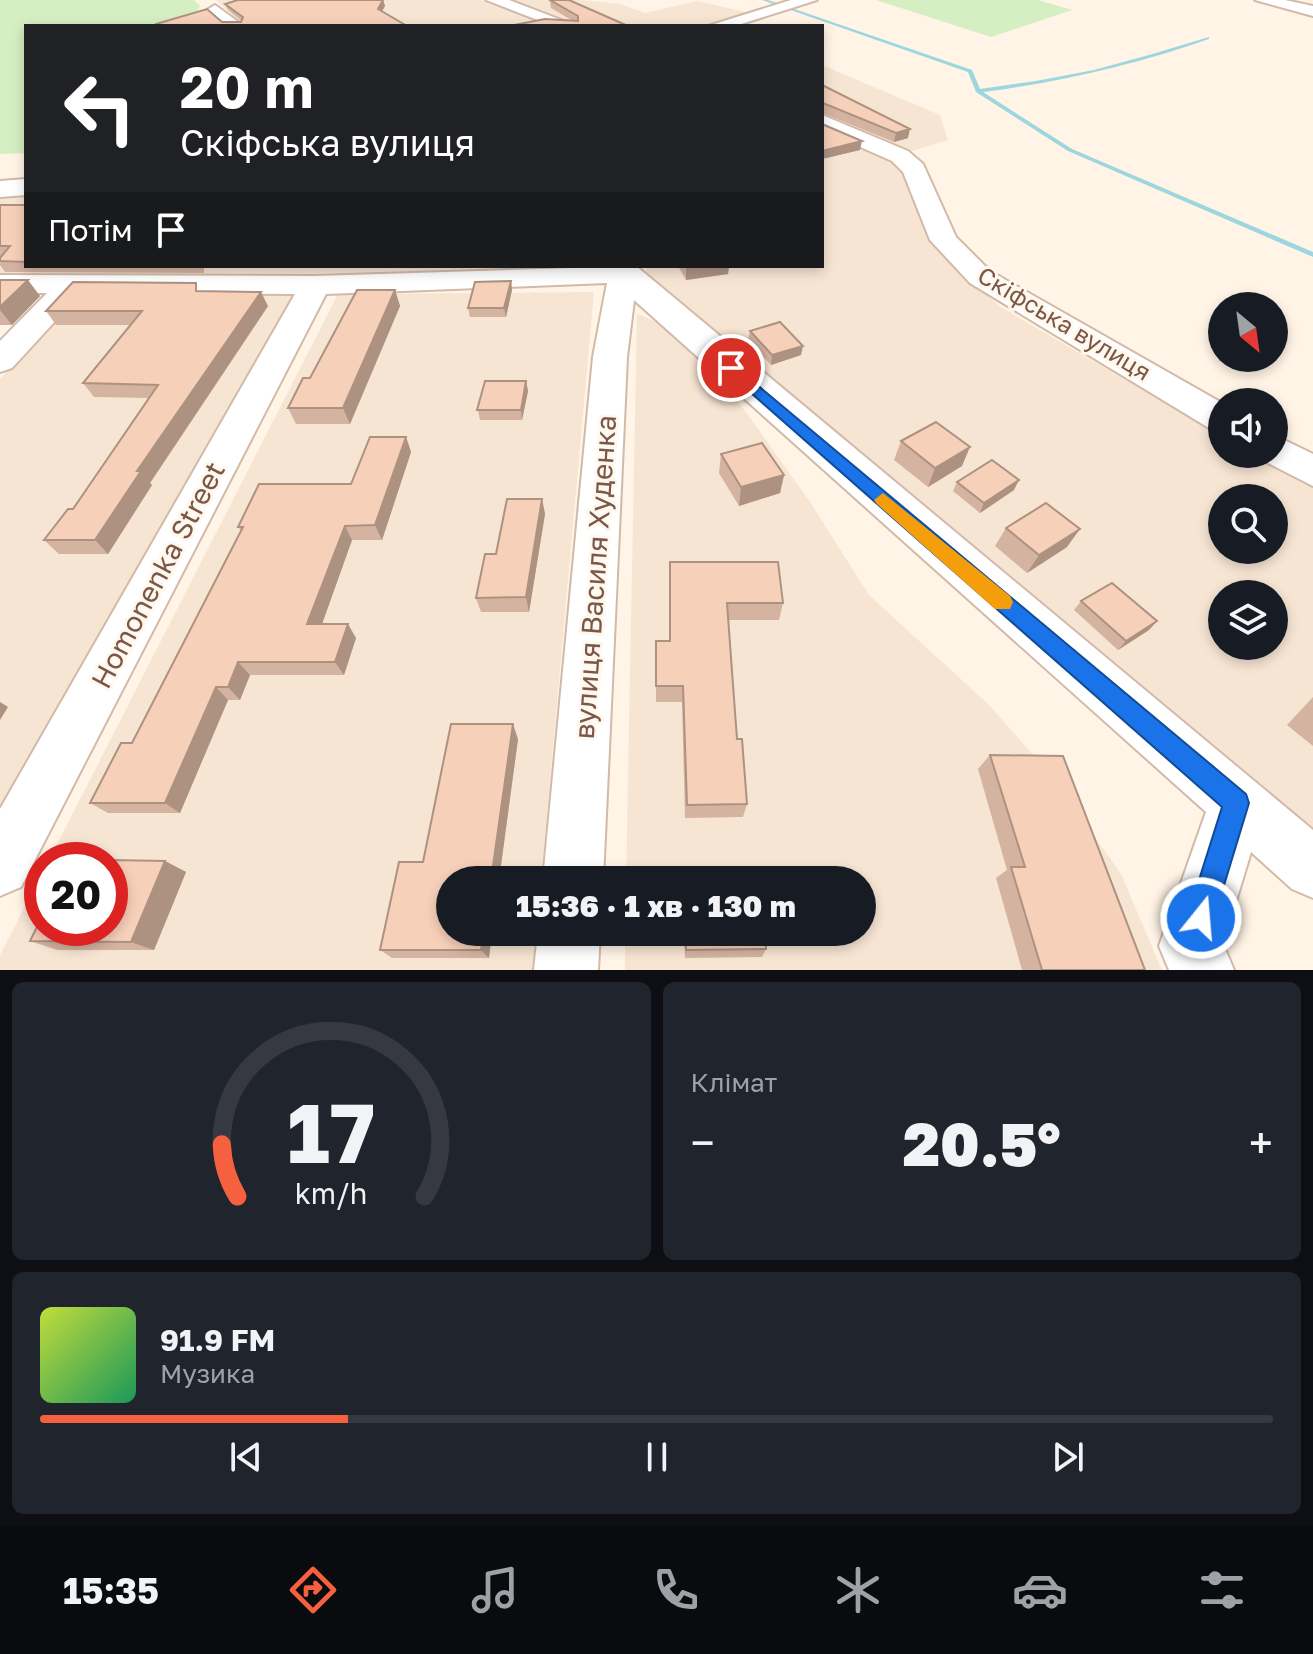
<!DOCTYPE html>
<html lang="uk">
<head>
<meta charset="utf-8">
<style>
  :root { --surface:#171b24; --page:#20242c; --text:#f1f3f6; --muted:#9ea1a6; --line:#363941; --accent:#f5603e }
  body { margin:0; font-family:"Golos Text",sans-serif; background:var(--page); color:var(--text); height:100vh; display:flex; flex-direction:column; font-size:30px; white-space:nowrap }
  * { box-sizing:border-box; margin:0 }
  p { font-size:26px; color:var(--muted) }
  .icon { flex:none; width:44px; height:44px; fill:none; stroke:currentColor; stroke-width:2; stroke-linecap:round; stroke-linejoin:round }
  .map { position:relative; height:970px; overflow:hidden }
  .panel { display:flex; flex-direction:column; gap:12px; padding:12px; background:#0d0f14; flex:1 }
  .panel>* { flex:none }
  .guide { position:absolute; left:24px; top:24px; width:800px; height:244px; border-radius:0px; box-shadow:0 4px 12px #0003; background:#202124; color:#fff; overflow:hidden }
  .needle { width:52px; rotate:151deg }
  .controls { position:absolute; left:1208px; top:292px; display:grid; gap:16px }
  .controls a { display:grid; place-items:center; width:80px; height:80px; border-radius:50%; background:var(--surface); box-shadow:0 4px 12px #0003; font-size:40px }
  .speed { position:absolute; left:24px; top:842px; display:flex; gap:16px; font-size:40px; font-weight:700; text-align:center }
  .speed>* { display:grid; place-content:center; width:104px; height:104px; border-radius:50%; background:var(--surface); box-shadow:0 4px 12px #0003; line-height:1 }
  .speed .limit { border:12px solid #d22; background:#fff; color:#111 }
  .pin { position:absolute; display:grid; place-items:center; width:68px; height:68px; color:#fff; margin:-34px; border:4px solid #fff; border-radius:50%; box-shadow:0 2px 8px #0007 }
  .me { position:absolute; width:88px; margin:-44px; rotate:17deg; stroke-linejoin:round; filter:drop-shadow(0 0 6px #0008) }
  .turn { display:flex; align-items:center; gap:28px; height:168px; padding:0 24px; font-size:36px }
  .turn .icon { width:104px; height:104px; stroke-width:2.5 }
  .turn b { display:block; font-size:56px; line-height:68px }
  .then { display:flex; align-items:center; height:76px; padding:0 24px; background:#0003; gap:16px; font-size:30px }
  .big { font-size:60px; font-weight:800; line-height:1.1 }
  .panel .tile { flex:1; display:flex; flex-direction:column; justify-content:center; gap:12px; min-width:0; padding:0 28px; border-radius:12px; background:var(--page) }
  .panel .dial { align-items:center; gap:0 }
  .dial svg { height:208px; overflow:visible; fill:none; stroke:var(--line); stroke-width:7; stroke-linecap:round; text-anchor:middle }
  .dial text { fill:var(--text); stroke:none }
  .song { display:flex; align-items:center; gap:24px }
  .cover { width:96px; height:96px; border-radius:12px; background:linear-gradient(135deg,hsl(70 70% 55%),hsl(150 70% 35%)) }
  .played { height:8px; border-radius:4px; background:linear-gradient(90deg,var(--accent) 25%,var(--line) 25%) }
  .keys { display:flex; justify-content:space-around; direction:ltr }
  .heat { display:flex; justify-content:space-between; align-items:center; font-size:44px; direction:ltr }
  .panel .tiles { flex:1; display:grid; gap:12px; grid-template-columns:1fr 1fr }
  .tile:last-child { grid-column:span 2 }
  .trip { position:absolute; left:436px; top:866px; width:440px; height:80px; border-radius:40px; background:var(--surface); box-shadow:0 4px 12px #0003; font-weight:800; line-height:80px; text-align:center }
  .tab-bar { display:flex; height:128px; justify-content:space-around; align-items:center; background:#090b0e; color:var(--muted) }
  .tab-bar .icon { width:56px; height:56px }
  .tab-bar .current { color:var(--accent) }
  .tab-bar b { font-size:36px; color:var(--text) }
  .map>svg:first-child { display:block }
  .residential { fill:#f7e5d3; fill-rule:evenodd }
  .green { fill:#d5eec2 }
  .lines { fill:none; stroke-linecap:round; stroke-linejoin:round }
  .stream { fill:#9cd6de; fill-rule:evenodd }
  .minor-casing { stroke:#d2baa9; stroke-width:4 }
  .minor { fill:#fff; fill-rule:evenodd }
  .wall { fill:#d4b3a0 }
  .shaded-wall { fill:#ad9282 }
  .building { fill:#f7d0ba; stroke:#ad9282; stroke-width:2 }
  .route { fill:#1a73e8; stroke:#114b97; stroke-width:2 }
  .slow { fill:#f59e0b }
  .labels { text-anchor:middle; stroke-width:6; stroke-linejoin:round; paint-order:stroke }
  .far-street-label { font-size:24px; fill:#7b5747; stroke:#fff8ee }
  .street-label { font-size:28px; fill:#7b5747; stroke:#fff8ee }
</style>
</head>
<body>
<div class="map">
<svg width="1313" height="970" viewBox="0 0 1313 970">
  <rect width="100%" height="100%" fill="#fff4e5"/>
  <g class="residential">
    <path d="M216 0H480L552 26H244Z"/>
    <path d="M501 0H581L620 4 645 13 697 1 750 13 711 26H575Z"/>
    <path d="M822 65 940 115 948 140 906 153 822 117Z"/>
    <path d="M822 128 892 157 914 183 944 254 999 306 1222 436V454H1253L1313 488V845L774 387 649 276 645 266H822ZM1222 498H1274V550H1222ZM1222 594H1274V646H1222Z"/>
    <path d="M26 194V266H595L315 277H0V196Z"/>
    <path d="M594 292 541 880H450V932H537L533 970H0V955L42 873V928H110V860H49L338 294Z"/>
    <path d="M298 295 0 814V379L78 296Z"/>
    <path d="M637 313 678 333 746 412 810 502 869 595 988 704 1047 770 1121 874 1162 970H625V932H862V880H626Z"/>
  </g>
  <g class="green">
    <path d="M0 0H194L200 6 189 26H26V153L0 154Z"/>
    <path d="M876 0H1038L1072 10 991 37Z"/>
  </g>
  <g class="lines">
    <path class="stream" d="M762 0H768L972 70 980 89 1036 81 1094 70 1149 55 1209 37V39C1135 65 1060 82 983 92L1072 149 1313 252V257L1068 151 976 92 968 72Z"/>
    <defs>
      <g id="minor">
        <path d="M486 0H509L577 26H553Z"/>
        <path d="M791 0H817L735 26H708Z"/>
        <path d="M1255 0H1285L1313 6V16Z"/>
        <path d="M215 5 244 26H225L207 10Z"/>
        <path d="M822 115 908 151 923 164 956 237 990 271 1222 403V432L1209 428 970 283 930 240 903 172 892 161 822 130Z"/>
        <path d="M26 179V195L0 197V181Z"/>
        <path d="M636 266 1313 830V898L1292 889 1251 852 1223 944 1234 970H1169L1159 946 1206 812 634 300 627 357 603 880H543L593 357 607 283 326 294 21 887 0 896V809L295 294 81 293 12 368 0 372V341L47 293H0V275L315 276Z"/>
        <path d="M1274 435 1313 454V486L1260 459 1258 454H1274Z"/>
        <path d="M538 932H600L598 970H534Z"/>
      </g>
    </defs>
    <use href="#minor" class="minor-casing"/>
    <use href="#minor" class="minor"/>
  </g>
  <g class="wall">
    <path d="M238 0H383L385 6 382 12 407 26 222 22H241L242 21 228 10 225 4Z"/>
    <path d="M550 0 628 26 573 21 551 8Z"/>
    <path d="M822 85 908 138 894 142 822 113V124L860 150 822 159Z"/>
    <path d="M0 205H26V266H204V273L5 272 0 265 1 257H0Z"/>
    <path d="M484 266H518L484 268Z"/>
    <path d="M678 266H729L728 274 686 280Z"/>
    <path d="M0 280 40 296 12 325H0Z"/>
    <path d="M511 281 512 290 506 317H470L468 308Z"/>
    <path d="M395 290 400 306 350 424H296L288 408 310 378Z"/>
    <path d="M201 291 268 306 150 483 152 485 108 554H59L44 540 73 509 148 398 94 397 83 383 131 325H56L46 311Z"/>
    <path d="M750 331 801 355 771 365 748 340Z"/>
    <path d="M526 381 528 391 522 420H480L478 410Z"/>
    <path d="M406 437 411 452 382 540H352L322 624 356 638 344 675H250L240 700H228L180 813H108L90 803 132 743 241 531 238 527 351 484Z"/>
    <path d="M901 441 962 466 928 487 894 460Z"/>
    <path d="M721 454 784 475 780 493 739 506 719 473Z"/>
    <path d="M957 482 1014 490 980 513 953 491Z"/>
    <path d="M542 499 545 514 529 612H481L476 598 496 554Z"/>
    <path d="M1006 528 1067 547 1027 573 995 546Z"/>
    <path d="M670 562 783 603 779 620H728L737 739 747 804 743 817 685 818 682 702H656V641H670Z"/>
    <path d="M1081 601 1157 621 1149 630 1118 650 1074 610Z"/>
    <path d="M1313 697V746L1287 725Z"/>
    <path d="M518 739 499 880H450V932H492L489 958H392L380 950 423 862Z"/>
    <path d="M990 755 1145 970H1022L996 878 1007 870 978 769Z"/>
    <path d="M165 861 186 872 154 950H57L30 941Z"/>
    <path d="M684 932H765L766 949 762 957 685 958Z"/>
  </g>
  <g class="shaded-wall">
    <path d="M383 0 385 6 379 16 378 9Z"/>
    <path d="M910 129 908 138 894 142 896 133Z"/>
    <path d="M862 141 860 150 822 159V151Z"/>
    <path d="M686 266H729L728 274 686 280Z"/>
    <path d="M28 280 40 296 12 325 0 310V307Z"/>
    <path d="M511 281 512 290 506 317 504 308Z"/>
    <path d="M395 290 400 306 350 424 343 408Z"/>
    <path d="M261 292 268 306 150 483 152 485 108 554 95 540 137 471Z"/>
    <path d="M803 346 801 355 771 365 772 355Z"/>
    <path d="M526 381 528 391 522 420 521 410Z"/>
    <path d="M406 437 411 452 382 540 375 525Z"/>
    <path d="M970 447 962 466 928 487 935 468Z"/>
    <path d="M784 475 780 493 739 506 741 487Z"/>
    <path d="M1019 480 1014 490 980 513 984 503Z"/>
    <path d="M542 499 545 514 529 612 526 597Z"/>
    <path d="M345 526 352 540 317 638 307 624Z"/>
    <path d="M1080 529 1067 547 1027 573 1039 555Z"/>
    <path d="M1157 621 1149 630 1118 650 1126 641Z"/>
    <path d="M348 624 356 638 344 675 335 662Z"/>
    <path d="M238 662 250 675 240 700 228 687Z"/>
    <path d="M216 687 228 700 180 813 165 803Z"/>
    <path d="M0 702 8 707 0 720Z"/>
    <path d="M513 724 518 739 499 880H491Z"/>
    <path d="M165 861 186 872 154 950 131 942Z"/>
    <path d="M484 932H492L489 958 481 950Z"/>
  </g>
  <g class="building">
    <path d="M238 0H383L378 9 407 26H156V24L207 9 222 22H241L243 17 225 4Z"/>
    <path d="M550 0H569L628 26H509L545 19 578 21V16Z"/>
    <path d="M822 85 910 129 896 133 823 103 822 124 862 141 822 151Z"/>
    <path d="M0 205H26V262L0 261V258L10 246H0Z"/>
    <path d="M0 280H28L0 307Z"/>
    <path d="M511 281 504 308H468L475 282Z"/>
    <path d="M73 282 196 283V291L261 292 137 471H141L95 540H44L68 509H73L158 385 83 383 142 311H46Z"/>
    <path d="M357 290H395L343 408H288L303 378H310Z"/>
    <path d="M780 322 803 346 772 355 750 331Z"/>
    <path d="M485 381H526L521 410H477Z"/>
    <path d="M936 422 970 447 935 468 901 441Z"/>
    <path d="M370 437H406L375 525 345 526 307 624H348L335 662H238L228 687H216L165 803H90L121 743H132L243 527H238L259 484H351Z"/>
    <path d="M762 443 784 475 741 487 721 454Z"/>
    <path d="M992 460 1019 480 984 503 957 482Z"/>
    <path d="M507 499H542L526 597 476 598 485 554H496Z"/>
    <path d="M1046 503 1080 529 1039 555 1006 528Z"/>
    <path d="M670 562H778L783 603H727L737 739H742L747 804 687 805 683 686H656V641H670Z"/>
    <path d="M1112 583 1157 621 1126 641 1081 601Z"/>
    <path d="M451 724H513L491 880H450V932H484L481 950H380L399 862H423Z"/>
    <path d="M990 755 1063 756 1145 970H1042L1011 867H1025Z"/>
    <path d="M110 860 165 861 131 942 30 941 42 917V928H110Z"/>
    <path d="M686 932H765L766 949 686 950Z"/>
  </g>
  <path class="route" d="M731 363 1246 794 1249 803 1211 928 1201 932 1191 928 1187 918 1222 807 726 371 723 368Z"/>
  <path class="slow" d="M883 493 1010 596 1013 602 1010 609H995L877 504 874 500Z"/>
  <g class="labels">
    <g class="far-street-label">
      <text transform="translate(1064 324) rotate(31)" y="8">Скіфська вулиця</text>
    </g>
    <g class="street-label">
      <text transform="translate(158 575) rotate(-62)" y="10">Homonenka Street</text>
      <text transform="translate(595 577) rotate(-86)" y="10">вулиця Василя Худенка</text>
    </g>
  </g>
</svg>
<div class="controls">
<a><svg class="needle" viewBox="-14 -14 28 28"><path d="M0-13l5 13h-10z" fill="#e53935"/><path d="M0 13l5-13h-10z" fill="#9ea1a6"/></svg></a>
<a><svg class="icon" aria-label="sound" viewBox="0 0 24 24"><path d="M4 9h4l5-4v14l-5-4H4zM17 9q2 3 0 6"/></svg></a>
<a><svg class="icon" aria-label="search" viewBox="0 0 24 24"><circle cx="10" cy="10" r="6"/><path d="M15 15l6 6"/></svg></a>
<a><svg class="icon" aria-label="layers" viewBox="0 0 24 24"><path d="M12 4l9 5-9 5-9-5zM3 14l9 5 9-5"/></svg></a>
</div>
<div class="speed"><div class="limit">20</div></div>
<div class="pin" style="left:731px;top:368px;background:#d93025"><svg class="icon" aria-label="arrive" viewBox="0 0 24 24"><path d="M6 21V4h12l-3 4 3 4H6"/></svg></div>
<svg class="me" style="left:1201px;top:918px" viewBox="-20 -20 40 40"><circle r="17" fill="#1a73e8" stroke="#fff" stroke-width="3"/><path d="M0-11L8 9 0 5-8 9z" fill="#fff"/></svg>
<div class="trip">15:36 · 1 хв · 130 m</div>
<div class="guide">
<div class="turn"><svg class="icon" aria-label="left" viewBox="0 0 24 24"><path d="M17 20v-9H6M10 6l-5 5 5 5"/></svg><div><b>20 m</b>Скіфська вулиця</div></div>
<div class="then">Потім<svg class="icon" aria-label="arrive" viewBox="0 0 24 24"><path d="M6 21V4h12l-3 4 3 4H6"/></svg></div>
</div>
</div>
<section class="panel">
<div class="tiles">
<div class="tile dial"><svg viewBox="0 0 100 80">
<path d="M14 69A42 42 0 1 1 86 69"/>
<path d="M14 69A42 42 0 0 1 8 49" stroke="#f5603e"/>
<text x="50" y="56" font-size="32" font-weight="700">17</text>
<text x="50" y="72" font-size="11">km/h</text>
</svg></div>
<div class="tile"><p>Клімат</p>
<div class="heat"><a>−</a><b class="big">20.5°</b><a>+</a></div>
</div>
<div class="tile">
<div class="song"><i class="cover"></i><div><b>91.9 FM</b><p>Музика</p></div></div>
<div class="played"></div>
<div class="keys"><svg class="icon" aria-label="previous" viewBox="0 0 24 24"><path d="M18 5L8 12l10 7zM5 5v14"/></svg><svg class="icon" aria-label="pause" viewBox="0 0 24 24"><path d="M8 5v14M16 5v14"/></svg><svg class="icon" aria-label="next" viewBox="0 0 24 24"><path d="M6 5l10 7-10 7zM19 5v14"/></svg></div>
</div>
</div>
</section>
<nav class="tab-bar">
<b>15:35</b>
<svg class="icon current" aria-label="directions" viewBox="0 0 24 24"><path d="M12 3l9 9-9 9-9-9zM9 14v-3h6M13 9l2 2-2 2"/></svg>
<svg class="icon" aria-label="music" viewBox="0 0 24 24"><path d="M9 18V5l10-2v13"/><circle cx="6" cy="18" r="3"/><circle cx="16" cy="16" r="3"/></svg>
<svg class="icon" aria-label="phone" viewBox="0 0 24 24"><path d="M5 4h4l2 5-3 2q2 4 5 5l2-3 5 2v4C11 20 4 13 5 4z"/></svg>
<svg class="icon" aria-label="climate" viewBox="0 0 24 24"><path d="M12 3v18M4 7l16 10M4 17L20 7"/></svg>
<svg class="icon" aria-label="car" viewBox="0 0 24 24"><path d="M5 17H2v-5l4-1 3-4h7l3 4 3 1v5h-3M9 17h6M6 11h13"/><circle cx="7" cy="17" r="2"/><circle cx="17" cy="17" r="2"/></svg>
<svg class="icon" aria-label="filters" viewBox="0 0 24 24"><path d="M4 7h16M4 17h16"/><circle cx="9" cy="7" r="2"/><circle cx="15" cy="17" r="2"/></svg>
</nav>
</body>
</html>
